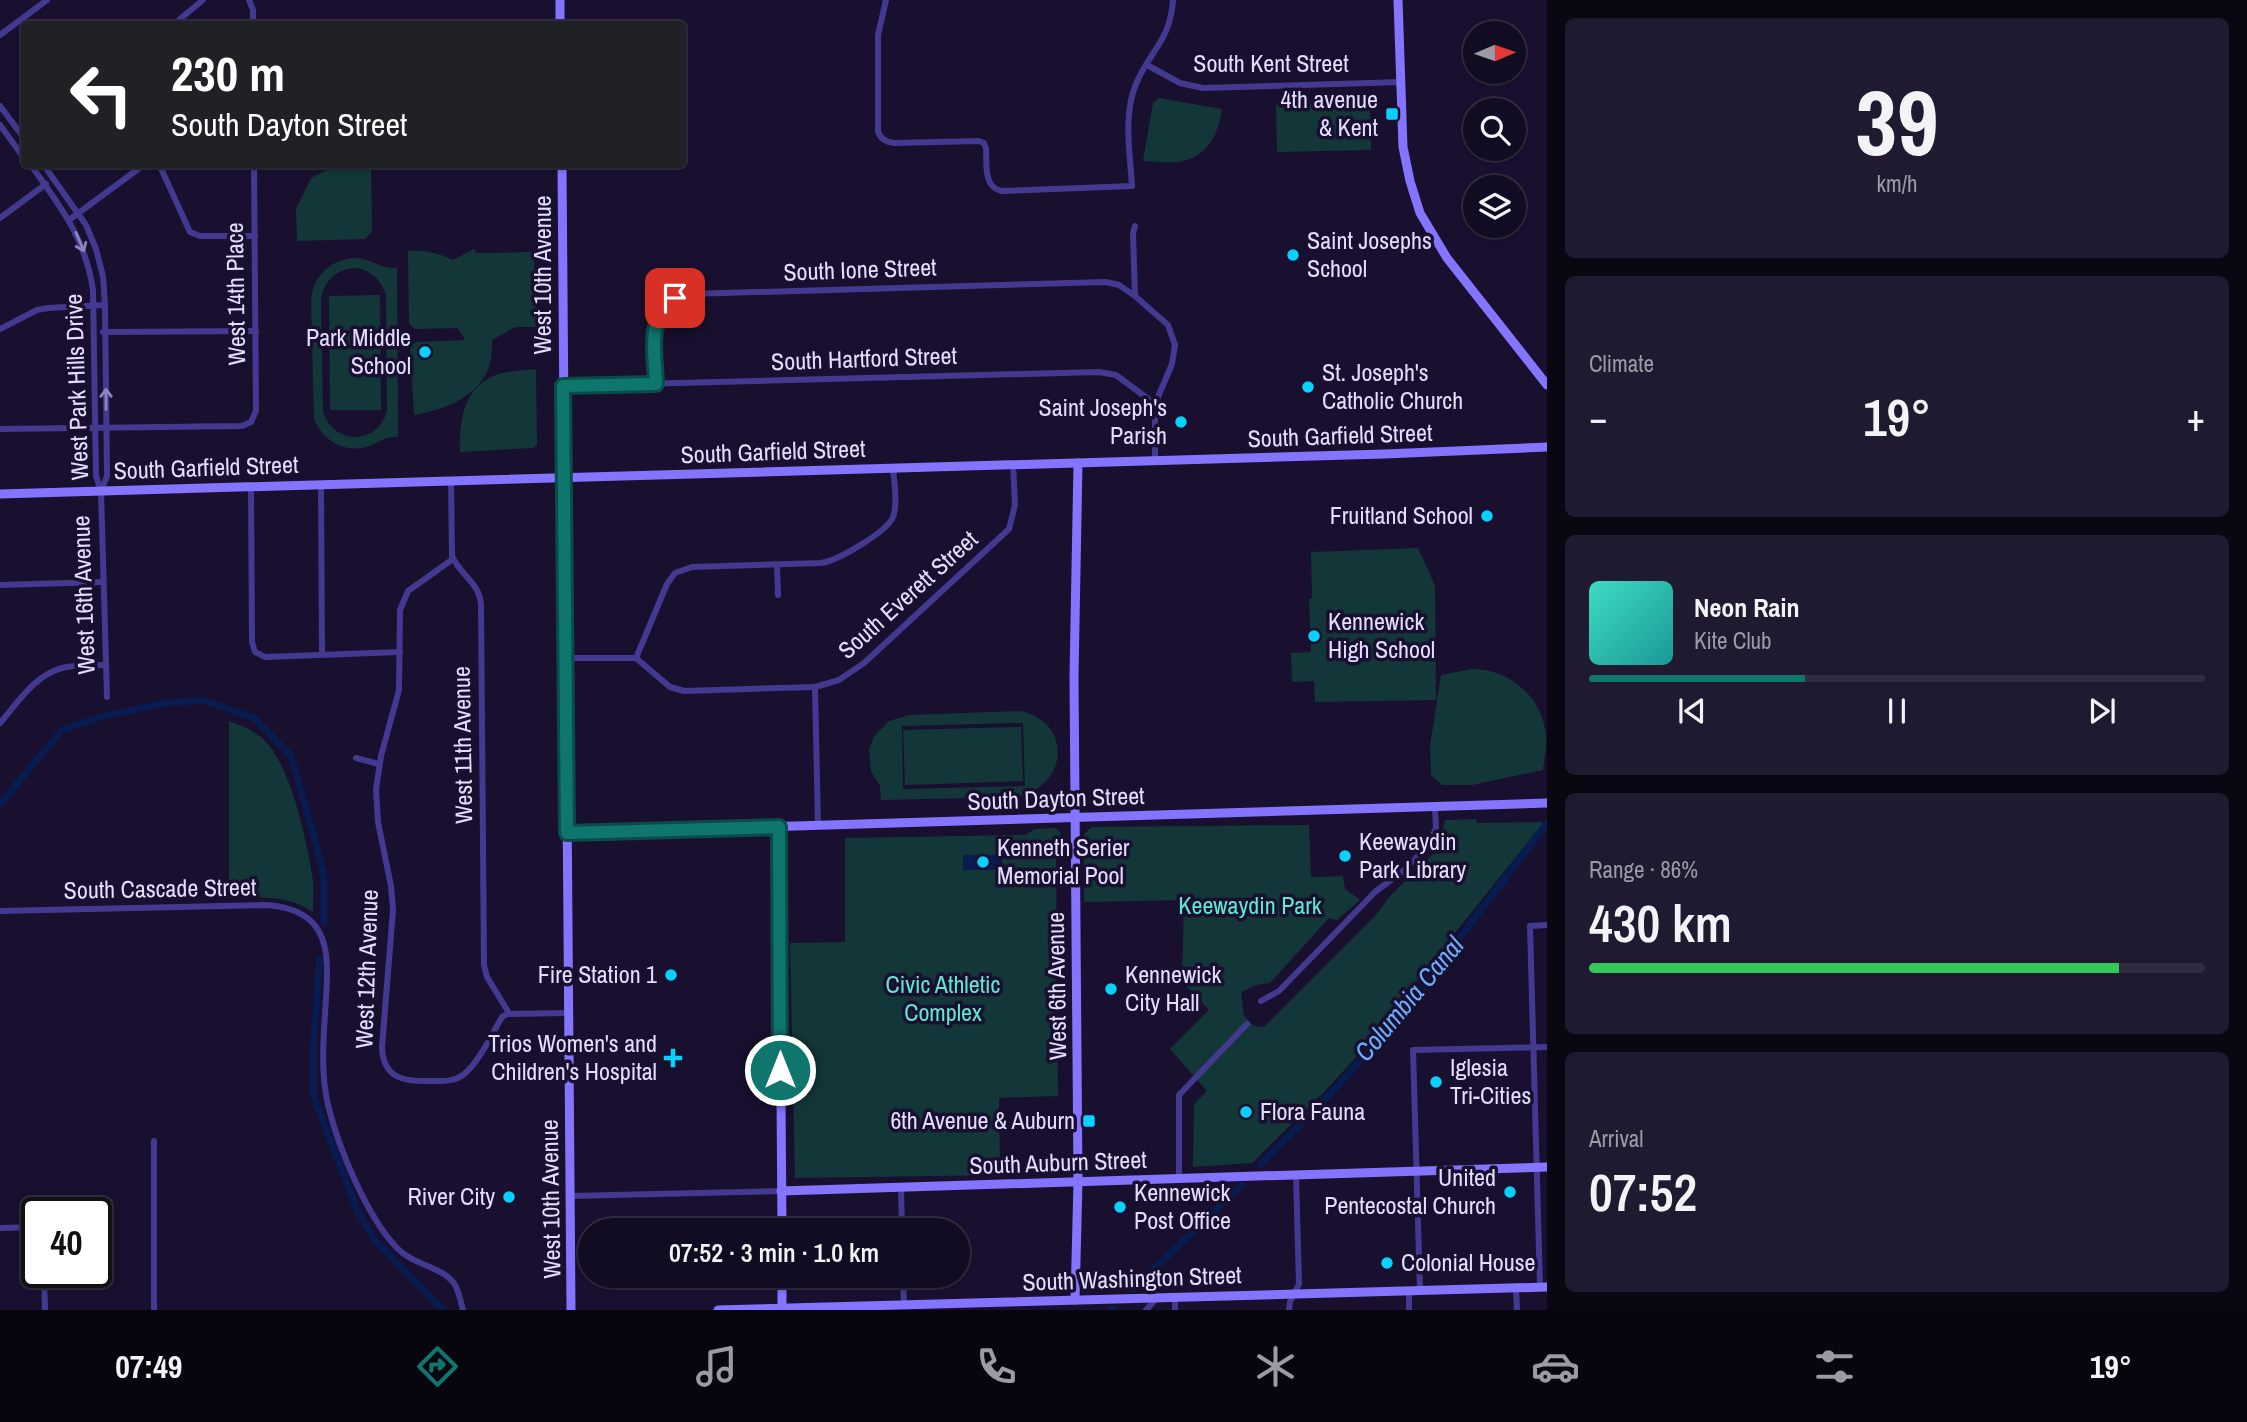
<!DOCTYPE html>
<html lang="en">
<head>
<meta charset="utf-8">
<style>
  :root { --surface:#120c22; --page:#1f1a2f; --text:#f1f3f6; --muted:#9c9ba5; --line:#312c40; --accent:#0f766e }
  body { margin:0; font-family:"Archivo Narrow",sans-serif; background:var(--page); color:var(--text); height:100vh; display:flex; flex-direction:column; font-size:26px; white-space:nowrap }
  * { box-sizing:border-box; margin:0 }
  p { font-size:23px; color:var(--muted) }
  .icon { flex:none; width:38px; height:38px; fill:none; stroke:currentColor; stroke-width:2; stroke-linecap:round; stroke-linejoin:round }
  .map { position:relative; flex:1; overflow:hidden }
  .details { display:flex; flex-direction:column; gap:18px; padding:18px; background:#0a0713; width:700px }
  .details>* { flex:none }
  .guide { position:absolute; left:21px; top:21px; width:665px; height:147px; border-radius:7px; box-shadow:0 2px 5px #0004,0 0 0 2px var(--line); background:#202124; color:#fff; overflow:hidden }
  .needle { width:46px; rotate:88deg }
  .tools { position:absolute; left:1463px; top:21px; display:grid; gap:14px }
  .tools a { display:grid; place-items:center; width:63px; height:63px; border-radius:50%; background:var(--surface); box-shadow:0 2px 5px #0004,0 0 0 2px var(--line); font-size:35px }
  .speed { position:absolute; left:21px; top:1197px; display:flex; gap:14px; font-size:35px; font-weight:700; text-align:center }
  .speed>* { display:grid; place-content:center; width:91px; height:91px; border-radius:50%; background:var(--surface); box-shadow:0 2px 5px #0004,0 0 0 2px var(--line); line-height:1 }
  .speed .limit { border:4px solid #111; border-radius:10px; background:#fff; color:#111 }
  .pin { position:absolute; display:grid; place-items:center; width:60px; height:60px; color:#fff; margin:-30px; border-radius:14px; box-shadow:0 4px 10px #0006 }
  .me { position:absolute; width:77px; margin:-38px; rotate:0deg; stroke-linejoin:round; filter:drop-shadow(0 0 5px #0008) }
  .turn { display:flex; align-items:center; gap:24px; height:147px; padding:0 35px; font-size:32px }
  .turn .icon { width:91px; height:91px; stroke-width:2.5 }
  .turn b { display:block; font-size:49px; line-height:60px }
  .big { font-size:52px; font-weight:600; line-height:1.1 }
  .details .widget { flex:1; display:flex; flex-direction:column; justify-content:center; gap:10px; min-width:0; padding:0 24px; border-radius:10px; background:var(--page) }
  .details .dial { align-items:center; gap:0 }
  .dial b { font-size:91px; line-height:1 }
  .song { display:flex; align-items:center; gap:21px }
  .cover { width:84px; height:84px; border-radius:10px; background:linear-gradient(135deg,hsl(170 70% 55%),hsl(180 70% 35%)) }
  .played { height:7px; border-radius:4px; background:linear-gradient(90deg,var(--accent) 35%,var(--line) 35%) }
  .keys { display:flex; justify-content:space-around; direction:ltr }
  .heat { display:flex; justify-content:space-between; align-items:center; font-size:38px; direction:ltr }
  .charge { height:10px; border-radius:5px; background:linear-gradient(90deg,#34c759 86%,var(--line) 0) }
  .trip { position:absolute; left:578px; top:1218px; width:392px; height:70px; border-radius:35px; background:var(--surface); box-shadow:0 2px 5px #0004,0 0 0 2px var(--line); font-weight:600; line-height:70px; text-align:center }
  .tabs { display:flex; height:112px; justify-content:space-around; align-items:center; background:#07050e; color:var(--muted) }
  .tabs .icon { width:49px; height:49px }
  .tabs .on { color:var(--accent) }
  .tabs b { font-size:32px; color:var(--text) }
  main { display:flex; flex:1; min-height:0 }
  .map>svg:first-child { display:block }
  .green { fill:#133739; fill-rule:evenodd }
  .water { fill:#081c50 }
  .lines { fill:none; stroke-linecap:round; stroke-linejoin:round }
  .canal { stroke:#081c50; stroke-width:7 }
  .street { stroke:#443990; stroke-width:6 }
  .secondary { stroke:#8474ff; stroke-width:9 }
  .oneway { stroke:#8c83c2 }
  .route-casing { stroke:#0a4d48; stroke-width:18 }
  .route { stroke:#0f766e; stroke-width:12 }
  .poi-dot { fill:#09d1ff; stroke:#18102e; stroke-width:2.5 }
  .labels { text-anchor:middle; stroke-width:7; stroke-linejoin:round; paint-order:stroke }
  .street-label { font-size:24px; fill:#e4ddff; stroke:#18102e }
  .poi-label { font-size:24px; fill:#e4ddff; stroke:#18102e; text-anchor:start }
  .park-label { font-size:24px; fill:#60e8d2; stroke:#18102e }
  .water-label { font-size:26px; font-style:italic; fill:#6baeff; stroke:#18102e }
</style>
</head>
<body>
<main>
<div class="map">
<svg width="1547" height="1310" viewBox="0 0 1547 1310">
  <rect width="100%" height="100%" fill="#18102e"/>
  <g class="green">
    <path d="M1159 98 1222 109C1219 132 1209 155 1183 161 1171 164 1155 161 1143 161L1153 103Z"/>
    <path d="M1370 102 1371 150 1277 152 1276 104Z"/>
    <path d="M337 165H371L372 231 365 239 297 241 296 209 311 178Z"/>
    <path d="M474 249 476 253 531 252 534 256 536 327H515L492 340C492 347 492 356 490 363 482 396 444 410 414 415L410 347 416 342 465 340 458 328 415 329 409 323 408 251C426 250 438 253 453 260Z"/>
    <path d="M360 258C377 262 378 268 397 268L398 437C381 437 380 443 366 447 343 453 323 440 314 419L311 301C313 274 333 257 360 258ZM357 268C372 271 381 280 386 295L387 411C378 445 333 446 323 411L321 301C323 281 337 268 357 268Z"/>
    <path d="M380 295 381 410H330L329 296Z"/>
    <path d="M536 369 537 445 533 448 460 452C459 423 463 389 493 376 505 371 522 371 536 369Z"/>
    <path d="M1418 548 1435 586 1436 700 1315 702 1314 681 1292 682 1291 653 1311 652 1309 599 1312 598 1311 552Z"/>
    <path d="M1472 669C1510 669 1544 698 1546 737 1547 748 1544 759 1543 770L1472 785H1442L1431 775 1430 746 1441 675Z"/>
    <path d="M1020 711C1072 721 1070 786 1016 797L881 800 880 786 871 771 869 749 874 736 889 721 909 715ZM1023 723 1025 786 903 789 902 726Z"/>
    <path d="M229 721C243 726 255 731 266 742 292 770 307 842 313 880 314 890 313 902 313 912 284 894 262 898 229 898Z"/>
    <path d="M1021 727 1023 781 905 785 903 730Z"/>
    <path d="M1476 819 1477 823 1544 822 1414 984 1376 1035 1326 1090 1252 1163 1193 1167 1194 1104 1207 1091 1170 1049 1209 1010 1182 982 1184 900 1084 902V834L1092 827 1309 825 1311 877 1343 876 1345 889 1360 900 1337 920 1329 918 1270 983 1256 985 1241 992 1244 1016 1254 1026 1264 1027 1375 916 1391 895 1435 852 1442 834 1445 820Z"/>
    <path d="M1055 828 1061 833 1056 842 1058 1096 999 1098 1000 1175 795 1178 790 943 845 942V838L1025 835 1035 829Z"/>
  </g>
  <rect class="water" x="963" y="855" width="39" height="15"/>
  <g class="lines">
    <g class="canal">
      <path d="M0 804 62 730 100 717 166 703 203 700 254 718 291 756 317 847 324 879V922"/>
      <path d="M320 959 313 1046V1094L357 1210 375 1240 442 1309"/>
      <path d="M1260 1165 1334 1090 1398 1019 1547 823"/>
      <path d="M1133 1289 1242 1185"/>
      <path d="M1112 1310 1114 1309"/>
    </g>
    <g class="street">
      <path d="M249 0 253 10V24"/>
      <path d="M886 0 878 35V131C880 139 886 142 894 143L979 141 984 143 986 148C987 164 983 188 1002 191L1132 186C1130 153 1123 115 1136 84 1150 50 1170 42 1173 0"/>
      <path d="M174 24 203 0"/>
      <path d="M0 35 47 0"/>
      <path d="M1147 65 1180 83 1203 88 1401 82"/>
      <path d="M0 106 24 138"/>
      <path d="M0 125 24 158"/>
      <path d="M30 164C60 206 85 237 93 290L96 476 101 491 107 697"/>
      <path d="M43 164 86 225 96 249 103 276 105 305 107 476 101 491"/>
      <path d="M159 164 190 232 200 236H255"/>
      <path d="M0 218 46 184"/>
      <path d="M69 220 145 164"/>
      <path d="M1135 226 1133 233 1135 296 1168 325 1175 345 1172 364 1155 404V461"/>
      <path d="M0 329 37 310 48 308 105 305"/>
      <path d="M103 332 256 331"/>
      <path d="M656 384V323C662 308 672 297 689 294L1106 282 1119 285 1135 296"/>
      <path d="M563 386 1099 372 1116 375 1155 404"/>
      <path d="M0 429 242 426 251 422 256 411 254 164"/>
      <path d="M451 480 452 556C460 575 479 582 481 604L484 965 487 977 509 1013"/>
      <path d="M321 484 322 654"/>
      <path d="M251 486 252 642 255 652 265 657 400 652"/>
      <path d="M453 559 408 591 400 610 399 690 381 756 376 789 378 822 391 886 393 910 382 1047C383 1079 405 1082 431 1081 443 1081 453 1082 463 1075 478 1064 492 1034 502 1017L507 1014 569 1013"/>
      <path d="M777 565 778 595"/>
      <path d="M0 585 103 582"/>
      <path d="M565 658H636L670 687 684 691 815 687 839 680 864 663 1009 529 1015 505 1013 464"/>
      <path d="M636 658 667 584 675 573 692 567 821 563C837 561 887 532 893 517 898 503 894 482 893 468"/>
      <path d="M815 687 818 825"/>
      <path d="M0 723C19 701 36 673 66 667 79 665 93 665 105 665"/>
      <path d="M356 758 379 764"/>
      <path d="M0 911 267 905C337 910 328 962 325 1014 323 1044 321 1075 328 1105 338 1147 367 1217 397 1248 414 1266 443 1266 455 1285 459 1292 461 1302 463 1310"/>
      <path d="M1261 1001 1279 991 1375 892 1404 870 1429 845 1436 828 1435 808"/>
      <path d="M154 1141V1310"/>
      <path d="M1179 1179V1095L1247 1024"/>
      <path d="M901 1187 902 1230"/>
      <path d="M570 1196 781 1191"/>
      <path d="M0 1228 37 1227"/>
      <path d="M44 1272 45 1310"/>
      <path d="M903 1276 904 1305"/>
      <path d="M1540 1287 1530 926 1547 925"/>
      <path d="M1516 1288 1517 1310"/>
      <path d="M1409 1291V1310"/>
      <path d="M1420 1291 1413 1050 1547 1047"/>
      <path d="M1175 1297V1310"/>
      <path d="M1146 1310 1157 1298"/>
      <path d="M1289 1310 1290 1302 1299 1284 1296 1175"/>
    </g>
    <g class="secondary">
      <path d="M560 0V24"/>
      <path d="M1398 0 1403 147 1410 181 1420 213 1447 258 1547 385"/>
      <path d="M562 164 571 1310"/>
      <path d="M0 494 1385 454 1547 447"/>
      <path d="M779 827 782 1230"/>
      <path d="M567 833 1547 803"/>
      <path d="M781 1191 1547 1167"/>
      <path d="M782 1276V1308"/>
      <path d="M1075 1300 1078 1182 1074 676 1078 463"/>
      <path d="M718 1310 1547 1287"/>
    </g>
  </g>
  <defs><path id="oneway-shaft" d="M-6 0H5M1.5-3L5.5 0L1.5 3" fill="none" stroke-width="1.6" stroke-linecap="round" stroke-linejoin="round" transform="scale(1.75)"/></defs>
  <g class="oneway">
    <use href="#oneway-shaft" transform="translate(80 242) rotate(67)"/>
    <use href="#oneway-shaft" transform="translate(106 399) rotate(-90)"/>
  </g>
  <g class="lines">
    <defs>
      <path id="route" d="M675 298C646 320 655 352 656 384L563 386 567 833 779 827 780 1070"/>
    </defs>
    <use href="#route" class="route-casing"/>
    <use href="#route" class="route"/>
  </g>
  <g class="poi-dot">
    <rect x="1385" y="107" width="14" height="14" rx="3.5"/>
    <circle cx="1293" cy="255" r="7"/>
    <circle cx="425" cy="352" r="7"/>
    <circle cx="1308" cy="387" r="7"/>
    <circle cx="1181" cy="422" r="7"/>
    <circle cx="1487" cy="516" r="7"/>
    <circle cx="1314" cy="636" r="7"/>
    <circle cx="1345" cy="856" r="7"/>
    <circle cx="983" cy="862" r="7"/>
    <circle cx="671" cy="975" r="7"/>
    <circle cx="1111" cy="989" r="7"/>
    <path d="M669.5 1047.5h7v7h7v7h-7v7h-7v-7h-7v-7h7z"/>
    <circle cx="1436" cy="1082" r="7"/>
    <circle cx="1246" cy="1112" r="7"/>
    <rect x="1082" y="1114" width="14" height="14" rx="3.5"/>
    <circle cx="1510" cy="1192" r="7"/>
    <circle cx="509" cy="1197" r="7"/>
    <circle cx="1120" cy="1207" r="7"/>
    <circle cx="1387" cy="1263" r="7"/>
  </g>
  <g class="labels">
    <g class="street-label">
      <text x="1271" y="72">South Kent Street</text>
      <text transform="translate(860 270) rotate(-2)" y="8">South Ione Street</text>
      <text transform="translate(543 275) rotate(-90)" y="8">West 10th Avenue</text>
      <text transform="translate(236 294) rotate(-91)" y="8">West 14th Place</text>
      <text transform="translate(864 359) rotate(-2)" y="8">South Hartford Street</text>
      <text transform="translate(77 387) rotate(-92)" y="8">West Park Hills Drive</text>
      <text transform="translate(1340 436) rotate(-2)" y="8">South Garfield Street</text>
      <text transform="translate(773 452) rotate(-2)" y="8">South Garfield Street</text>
      <text transform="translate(206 468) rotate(-2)" y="8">South Garfield Street</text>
      <text transform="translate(84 595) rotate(-92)" y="8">West 16th Avenue</text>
      <text transform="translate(908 595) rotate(-42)" y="8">South Everett Street</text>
      <text transform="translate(463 745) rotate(-91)" y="8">West 11th Avenue</text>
      <text transform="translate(1056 799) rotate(-2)" y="8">South Dayton Street</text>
      <text transform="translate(160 889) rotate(-1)" y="8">South Cascade Street</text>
      <text transform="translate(367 969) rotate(-88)" y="8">West 12th Avenue</text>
      <text transform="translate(1057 986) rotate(-91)" y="8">West 6th Avenue</text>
      <text transform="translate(1058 1163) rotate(-2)" y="8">South Auburn Street</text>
      <text transform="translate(551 1199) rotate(-91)" y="8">West 10th Avenue</text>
      <text transform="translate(1132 1279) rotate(-2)" y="8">South Washington Street</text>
    </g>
    <g class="poi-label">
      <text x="1378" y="108" text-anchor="end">4th avenue<tspan x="1378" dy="28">&amp; Kent</tspan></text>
      <text x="1307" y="249">Saint Josephs<tspan x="1307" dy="28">School</tspan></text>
      <text x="411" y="346" text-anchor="end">Park Middle<tspan x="411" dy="28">School</tspan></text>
      <text x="1322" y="381">St. Joseph's<tspan x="1322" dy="28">Catholic Church</tspan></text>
      <text x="1167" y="416" text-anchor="end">Saint Joseph's<tspan x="1167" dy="28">Parish</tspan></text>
      <text x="1473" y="524" text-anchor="end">Fruitland School</text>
      <text x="1328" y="630">Kennewick<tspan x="1328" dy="28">High School</tspan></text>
      <text x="1359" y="850">Keewaydin<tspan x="1359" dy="28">Park Library</tspan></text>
      <text x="997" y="856">Kenneth Serier<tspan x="997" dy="28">Memorial Pool</tspan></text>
      <text x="657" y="983" text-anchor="end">Fire Station 1</text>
      <text x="1125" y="983">Kennewick<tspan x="1125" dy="28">City Hall</tspan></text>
      <text x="657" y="1052" text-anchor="end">Trios Women's and<tspan x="657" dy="28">Children's Hospital</tspan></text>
      <text x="1450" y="1076">Iglesia<tspan x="1450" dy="28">Tri-Cities</tspan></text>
      <text x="1260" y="1120">Flora Fauna</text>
      <text x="1075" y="1129" text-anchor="end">6th Avenue &amp; Auburn</text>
      <text x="1496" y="1186" text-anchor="end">United<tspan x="1496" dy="28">Pentecostal Church</tspan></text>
      <text x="1134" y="1201">Kennewick<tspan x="1134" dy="28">Post Office</tspan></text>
      <text x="495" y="1205" text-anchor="end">River City</text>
      <text x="1401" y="1271">Colonial House</text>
    </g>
    <g class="park-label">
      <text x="1250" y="914">Keewaydin Park</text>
      <text x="943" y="993">Civic Athletic<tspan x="943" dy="28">Complex</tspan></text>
    </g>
    <g class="water-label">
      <text transform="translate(1409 999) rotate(-50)" y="9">Columbia Canal</text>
    </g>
  </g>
</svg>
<div class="tools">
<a><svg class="needle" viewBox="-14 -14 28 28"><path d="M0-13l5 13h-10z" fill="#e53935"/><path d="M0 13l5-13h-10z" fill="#9c9ba5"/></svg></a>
<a><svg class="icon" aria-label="search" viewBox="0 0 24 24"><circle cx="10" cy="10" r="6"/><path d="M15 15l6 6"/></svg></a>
<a><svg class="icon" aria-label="layers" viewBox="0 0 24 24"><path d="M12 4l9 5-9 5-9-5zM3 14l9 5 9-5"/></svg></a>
</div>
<div class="speed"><div class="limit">40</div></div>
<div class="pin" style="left:675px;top:298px;background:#d93025"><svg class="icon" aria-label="arrive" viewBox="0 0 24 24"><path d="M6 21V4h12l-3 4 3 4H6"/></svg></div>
<svg class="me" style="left:780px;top:1070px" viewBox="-20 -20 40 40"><circle r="17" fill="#0f766e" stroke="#fff" stroke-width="3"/><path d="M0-11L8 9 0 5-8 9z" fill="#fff"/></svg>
<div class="trip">07:52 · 3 min · 1.0 km</div>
<div class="guide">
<div class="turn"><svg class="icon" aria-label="left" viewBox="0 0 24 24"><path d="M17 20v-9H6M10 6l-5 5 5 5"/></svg><div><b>230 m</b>South Dayton Street</div></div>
</div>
</div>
<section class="details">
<div class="widget dial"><b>39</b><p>km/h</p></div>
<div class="widget"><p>Climate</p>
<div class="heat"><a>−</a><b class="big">19°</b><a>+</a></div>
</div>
<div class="widget">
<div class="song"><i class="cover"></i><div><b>Neon Rain</b><p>Kite Club</p></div></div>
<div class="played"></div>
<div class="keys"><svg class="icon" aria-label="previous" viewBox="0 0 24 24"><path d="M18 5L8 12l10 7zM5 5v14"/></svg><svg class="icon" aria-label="pause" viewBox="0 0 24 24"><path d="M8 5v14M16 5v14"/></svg><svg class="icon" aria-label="next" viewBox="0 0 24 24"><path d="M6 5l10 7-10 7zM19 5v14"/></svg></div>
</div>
<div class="widget"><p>Range · 86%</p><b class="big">430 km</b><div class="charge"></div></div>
<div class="widget"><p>Arrival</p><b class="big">07:52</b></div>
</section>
</main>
<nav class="tabs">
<b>07:49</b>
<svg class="icon on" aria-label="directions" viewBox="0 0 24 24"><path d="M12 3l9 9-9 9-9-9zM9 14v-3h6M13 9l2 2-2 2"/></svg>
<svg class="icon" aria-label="music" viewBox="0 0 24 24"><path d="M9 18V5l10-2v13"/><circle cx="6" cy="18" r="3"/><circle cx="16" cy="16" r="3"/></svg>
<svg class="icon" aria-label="phone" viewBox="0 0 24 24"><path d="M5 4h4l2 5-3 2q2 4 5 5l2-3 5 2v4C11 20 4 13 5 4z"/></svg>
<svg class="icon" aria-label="climate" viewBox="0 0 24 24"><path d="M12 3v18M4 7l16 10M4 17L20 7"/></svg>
<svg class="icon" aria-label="car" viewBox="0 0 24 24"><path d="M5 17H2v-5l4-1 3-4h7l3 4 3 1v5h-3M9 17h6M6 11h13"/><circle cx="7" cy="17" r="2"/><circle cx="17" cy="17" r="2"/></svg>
<svg class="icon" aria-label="filters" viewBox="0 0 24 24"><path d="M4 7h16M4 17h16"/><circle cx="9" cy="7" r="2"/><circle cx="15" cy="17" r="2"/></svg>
<b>19°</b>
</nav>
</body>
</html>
